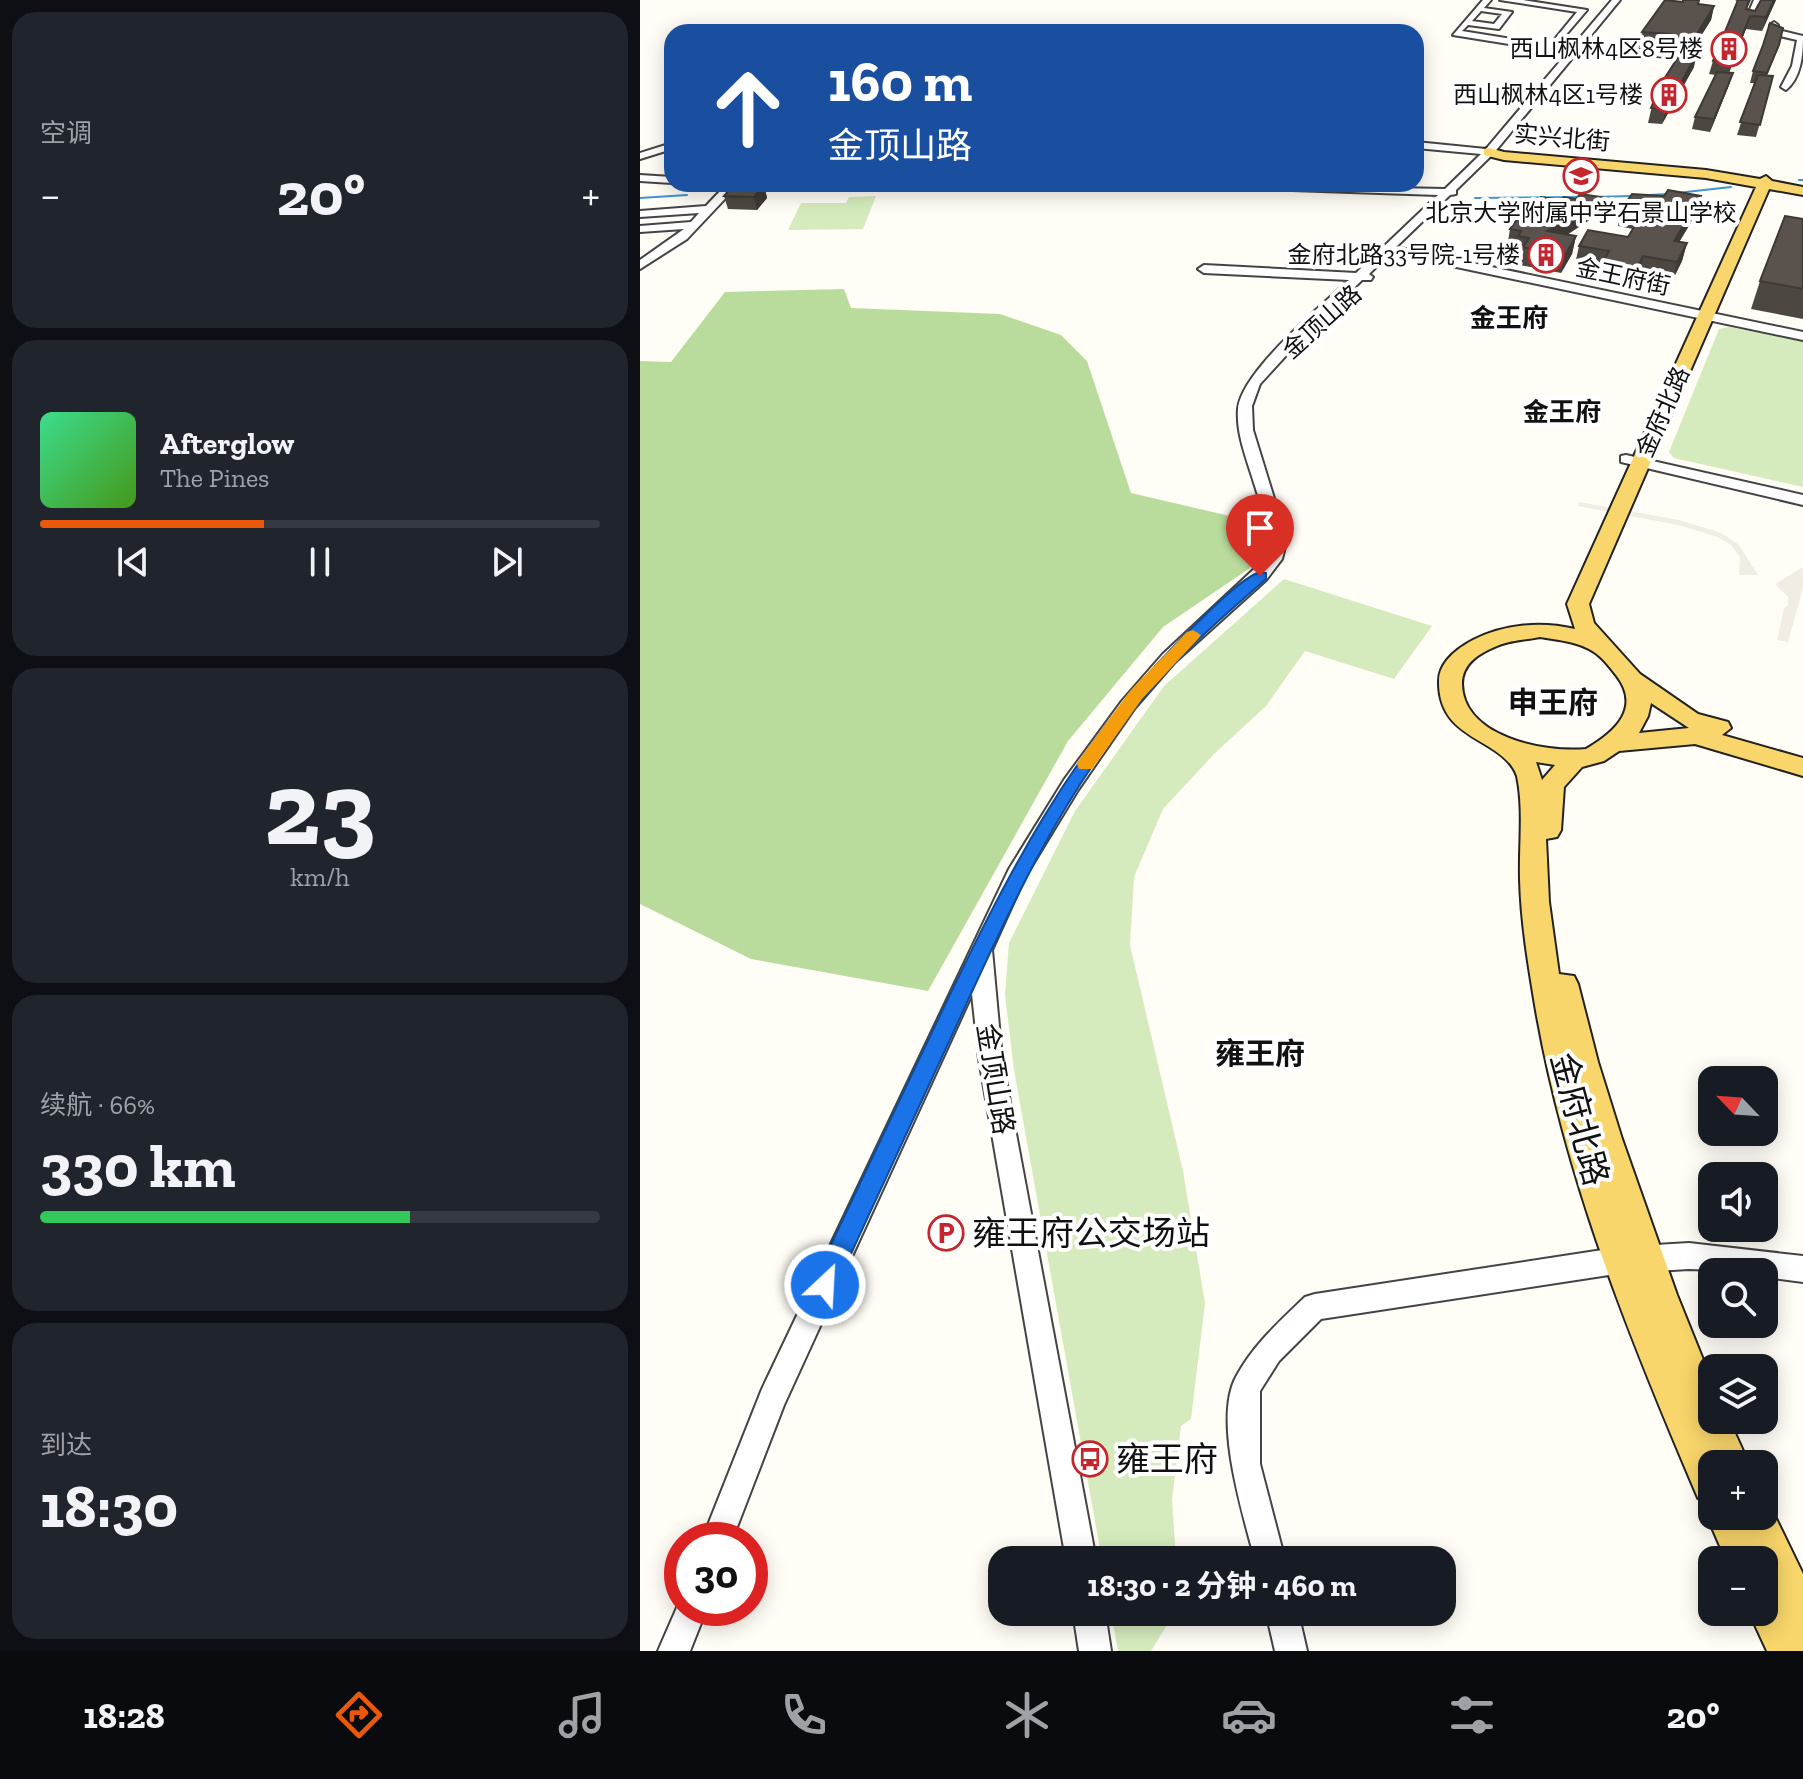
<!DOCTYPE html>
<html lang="zh">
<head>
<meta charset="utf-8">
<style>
  :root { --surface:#171b24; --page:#20242c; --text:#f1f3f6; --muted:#9ea1a6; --line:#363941; --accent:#ea580c }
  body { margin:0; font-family:"Zilla Slab","Noto Sans SC",serif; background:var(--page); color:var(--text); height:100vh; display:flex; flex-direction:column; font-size:30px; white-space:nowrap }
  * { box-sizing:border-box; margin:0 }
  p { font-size:26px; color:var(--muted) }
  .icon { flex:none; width:44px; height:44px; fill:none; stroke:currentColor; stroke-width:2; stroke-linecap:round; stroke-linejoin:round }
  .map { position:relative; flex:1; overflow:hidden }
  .panel { display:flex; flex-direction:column; gap:12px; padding:12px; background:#0d0f14; width:640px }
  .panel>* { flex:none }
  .banner { position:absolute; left:24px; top:24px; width:760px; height:168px; border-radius:24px; box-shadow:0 4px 20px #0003; background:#1a4fa0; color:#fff; overflow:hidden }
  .needle { width:52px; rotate:295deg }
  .controls { position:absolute; left:1058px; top:1066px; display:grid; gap:16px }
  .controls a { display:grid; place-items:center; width:80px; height:80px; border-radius:16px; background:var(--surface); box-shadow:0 4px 20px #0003; font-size:40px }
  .speed { position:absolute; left:24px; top:1522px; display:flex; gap:16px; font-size:40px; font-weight:700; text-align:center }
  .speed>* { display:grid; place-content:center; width:104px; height:104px; border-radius:50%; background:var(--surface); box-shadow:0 4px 20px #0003; line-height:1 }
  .speed .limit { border:12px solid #d22; background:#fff; color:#111 }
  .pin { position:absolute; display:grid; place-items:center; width:68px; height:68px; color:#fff; margin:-82px -34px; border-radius:50% 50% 50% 0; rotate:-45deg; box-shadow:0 0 8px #0007 }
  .pin .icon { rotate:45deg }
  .me { position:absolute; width:88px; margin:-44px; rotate:25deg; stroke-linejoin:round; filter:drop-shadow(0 0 6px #0008) }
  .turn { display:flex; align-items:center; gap:28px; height:168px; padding:0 32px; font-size:36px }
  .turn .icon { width:104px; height:104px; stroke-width:2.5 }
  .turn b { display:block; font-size:56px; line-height:68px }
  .big { font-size:60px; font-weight:700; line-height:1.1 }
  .panel .tile { flex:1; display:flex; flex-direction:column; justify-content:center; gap:12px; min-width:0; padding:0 28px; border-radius:24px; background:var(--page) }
  .panel .dial { align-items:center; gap:0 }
  .dial b { font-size:104px; line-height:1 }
  .song { display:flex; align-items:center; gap:24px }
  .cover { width:96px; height:96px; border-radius:12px; background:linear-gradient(135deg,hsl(150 70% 55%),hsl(100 70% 35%)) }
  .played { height:8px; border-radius:4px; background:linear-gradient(90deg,var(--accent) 40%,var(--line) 40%) }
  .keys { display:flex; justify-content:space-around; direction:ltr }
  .heat { display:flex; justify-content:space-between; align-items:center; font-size:44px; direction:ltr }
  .charge { height:12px; border-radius:6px; background:linear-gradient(90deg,#34c759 66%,var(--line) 0) }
  .trip { position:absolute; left:348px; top:1546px; width:468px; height:80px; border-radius:24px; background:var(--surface); box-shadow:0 4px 20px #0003; font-weight:700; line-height:80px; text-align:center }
  .dock { display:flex; height:128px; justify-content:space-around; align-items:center; background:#090b0e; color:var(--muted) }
  .dock .icon { width:56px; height:56px }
  .dock .on { color:var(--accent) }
  .dock b { font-size:36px; color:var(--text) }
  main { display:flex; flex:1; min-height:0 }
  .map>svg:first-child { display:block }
  .green { fill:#d5ebbd }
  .forest { fill:#b9dc9c }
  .plaza { fill:#f1ede2 }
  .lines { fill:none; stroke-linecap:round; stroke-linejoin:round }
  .stream { stroke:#3f96cf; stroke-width:2 }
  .minor-casing { stroke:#444; stroke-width:4 }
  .major-casing { stroke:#222; stroke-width:4 }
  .minor { fill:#fff; fill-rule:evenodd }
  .major { fill:#f9d66b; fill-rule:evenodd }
  .wall { fill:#4d4742 }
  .shaded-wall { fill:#3f3936 }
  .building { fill:#5a524d; stroke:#3f3936; stroke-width:2 }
  .route { fill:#1a73e8; stroke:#114b97; stroke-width:2 }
  .slow { fill:#f59e0b }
  .labels { text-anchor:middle; stroke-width:8; stroke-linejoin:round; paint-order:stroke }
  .far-poi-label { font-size:24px; fill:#111; stroke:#fff; text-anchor:end }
  .far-street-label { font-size:24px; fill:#111; stroke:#fff }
  .far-quarter-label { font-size:26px; font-weight:bold; fill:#111; stroke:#fff }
  .far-neighbourhood-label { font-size:26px; font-weight:bold; fill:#111; stroke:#fff }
  .street-label { font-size:28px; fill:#111; stroke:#fff }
  .neighbourhood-label { font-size:30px; font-weight:bold; fill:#111; stroke:#fff }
  .near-street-label { font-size:34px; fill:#111; stroke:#fff }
  .near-poi-label { font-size:34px; fill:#111; stroke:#fff; text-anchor:start }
</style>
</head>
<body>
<main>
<section class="panel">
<div class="tile"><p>空调</p>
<div class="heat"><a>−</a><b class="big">20°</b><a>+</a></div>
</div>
<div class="tile">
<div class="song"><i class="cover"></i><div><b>Afterglow</b><p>The Pines</p></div></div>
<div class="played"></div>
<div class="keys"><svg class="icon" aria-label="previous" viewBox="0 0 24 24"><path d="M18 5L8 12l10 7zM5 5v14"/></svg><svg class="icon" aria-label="pause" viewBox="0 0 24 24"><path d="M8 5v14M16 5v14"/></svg><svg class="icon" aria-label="next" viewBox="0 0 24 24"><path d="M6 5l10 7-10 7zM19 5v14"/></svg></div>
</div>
<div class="tile dial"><b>23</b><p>km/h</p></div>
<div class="tile"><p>续航 · 66%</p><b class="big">330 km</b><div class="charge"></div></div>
<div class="tile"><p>到达</p><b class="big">18:30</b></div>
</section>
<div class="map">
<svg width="1163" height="1651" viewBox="0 0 1163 1651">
  <rect width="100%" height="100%" fill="#fffdf5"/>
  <g class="green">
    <path d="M236 196 223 229 148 230 161 203H206L209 197Z"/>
    <path d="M1089 327 1163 341V487L1034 458 1029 452 1079 329Z"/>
    <path d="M644 579 792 626 754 679 665 651 626 706 574 754 523 809 494 877 490 945 543 1171 565 1303 551 1419 541 1426 532 1499 536 1560H462L374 1070 365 995 369 943 435 811 524 686Z"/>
    <path d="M471 1612H535L511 1651H478Z"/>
  </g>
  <path class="forest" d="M204 289 211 308 360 314 421 335 447 361 491 493 624 524 610 568 523 627 428 741 288 991 111 959 0 904V361L31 362 85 292Z"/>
  <g class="plaza">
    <path d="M939 502 1039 520 1081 533 1098 544 1118 575H1099L1100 557 1091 545 1078 537 1038 525 938 506Z"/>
    <path d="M1163 567V588L1148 642 1137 640 1144 609 1148 605V597L1135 584Z"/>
  </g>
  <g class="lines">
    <g class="stream">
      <path d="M1159 180H1163"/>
      <path d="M1037 193 1091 187"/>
      <path d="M1009 195 1028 194"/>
      <path d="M953 197 992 196"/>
      <path d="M0 198 47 195"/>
      <path d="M835 198 940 197"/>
    </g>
    <defs>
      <g id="minor">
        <path d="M843 0H851L844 8 872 12 859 29 828 25 822 31 910 45 937 12 860 0H883L947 10 912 51 813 35ZM841 11 862 14 854 24 832 21Z"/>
        <path d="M972 0H980L943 45 1027 52 1030 57 939 50 853 154 816 190V194L810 195 756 247 1163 332V340L750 253 729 274 733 277 731 280H722L653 348 620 384 612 406 613 430 641 521 645 547 642 559 626 580 535 662 494 709 438 790 385 877 352 950 362 1059 456 1560H426L339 1059 332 994 144 1405 92 1540H62L122 1389 369 869 424 780 482 701 523 654 626 558C632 534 622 509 615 486 608 462 596 435 598 409 601 372 681 306 709 280L564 273 558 269 564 265 716 273 798 195 564 187 559 184 805 189 841 154 776 148V142L846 149Z"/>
        <path d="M1114 0H1122L1111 21H1105Z"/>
        <path d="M1134 22 1138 25V30L1163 36C1163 55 1161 78 1146 90L1141 87 1152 66 1157 40 1131 34 1130 25Z"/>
        <path d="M32 143V149L0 159V153Z"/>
        <path d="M0 175 32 177V183L0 181Z"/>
        <path d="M74 184H209L204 187H96L47 239 0 269V260L44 229 0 232V226L51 222 59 213 0 217V211L66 206 84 187Z"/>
        <path d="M986 455 1163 495V505L981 462V456Z"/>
        <path d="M1049 1243 1163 1256V1282L1124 1277V1272L1049 1269 982 1273 681 1319 639 1361 620 1391V1464L645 1560H615C603 1514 573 1420 596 1377 613 1345 639 1322 665 1297L675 1294 982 1247Z"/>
        <path d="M42 1596V1608H67L50 1651H18Z"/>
        <path d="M433 1612H465L471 1651H439Z"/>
        <path d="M626 1612H658L667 1651H635Z"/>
      </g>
      <g id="major">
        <path d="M849 148 864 152 1066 170 1120 179 1126 176 1132 181 1163 187V195L1129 189 949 604 954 623 1000 674 1058 714 1088 722 1091 728 1082 735 1163 758V776L1055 744 979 751 964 761 942 767 924 787 921 830 917 837 906 839 909 902 919 974 934 976 938 984 958 1062 982 1139 1037 1295 1072 1382V1420H1089L1109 1464H1072V1503L1058 1498C990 1339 924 1176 895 1005 888 963 881 921 880 879 879 845 884 809 877 776 863 737 798 742 799 681 799 662 818 648 833 640 865 624 901 621 935 629L927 604 1116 187 1066 178 864 160 844 155V149ZM900 637C917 640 934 641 949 649 961 655 968 665 976 675 1002 708 975 732 946 749 904 753 823 737 822 684 822 663 840 653 857 646 870 640 886 640 900 637ZM1011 703 1049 728 999 733 1008 716ZM896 762 915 765 902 780Z"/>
        <path d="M1124 1501 1128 1502 1163 1574V1651H1127L1109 1612H1124V1560H1086L1067 1516 1072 1505V1516H1124Z"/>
      </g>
    </defs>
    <use href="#minor" class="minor-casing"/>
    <use href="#major" class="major-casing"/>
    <use href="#minor" class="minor"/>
    <use href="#major" class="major"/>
  </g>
  <g class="wall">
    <path d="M1095 0H1111L1107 9 1115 11 1136 0 1122 31 1106 29 1089 73H1093L1089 85 1070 132 1052 129 1055 117 1075 75 1069 74 1073 61 1098 2Z"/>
    <path d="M1058 4 1074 6 1071 20 1051 52 1054 67 1022 124 1008 123 1015 93 1040 55 1032 54 1027 49 999 47 1002 32Z"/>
    <path d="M1135 56 1127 76H1133L1116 137 1097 135 1114 83H1110L1113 71Z"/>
    <path d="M124 185 127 198 117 210 88 209 84 196Z"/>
    <path d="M1024 196H1061L1056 214 1039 242 1047 243 1042 261 1032 281 998 274 992 287 958 281 961 269 935 264 939 246 988 237 993 229 978 226 982 208Z"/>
    <path d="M961 197 957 215 927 235 936 236 932 254 921 273 880 265 881 255 875 254V249L867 248 870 229 883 219 921 200Z"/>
    <path d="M1163 219V319L1111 309 1120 281Z"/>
  </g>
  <g class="shaded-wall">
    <path d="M1134 0H1136L1122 31 1126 17Z"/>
    <path d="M1074 6 1071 20 1048 56 1052 42Z"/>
    <path d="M1110 16 1106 29 1087 77 1091 63Z"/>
    <path d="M1057 53 1054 67 1022 124 1026 110Z"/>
    <path d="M1093 73 1089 85 1070 132 1074 119Z"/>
    <path d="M124 185 127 198 117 210 114 197Z"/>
    <path d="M1061 196 1056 214 1029 259 1034 241Z"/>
    <path d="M961 197 957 215 904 249 907 231Z"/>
    <path d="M936 236 932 254 921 273 925 255Z"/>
    <path d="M1047 243 1042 261 1032 281 1037 262Z"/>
    <path d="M1003 256 998 274 992 287 997 268Z"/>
  </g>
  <g class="building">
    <path d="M1025 0 1043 2V0H1059L1058 4 1074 6 1052 42 1035 39 1031 34 1002 32Z"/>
    <path d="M1098 0H1109L1106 9 1115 11 1121 0H1134L1126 17 1110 16 1091 63 1073 61Z"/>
    <path d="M1130 23 1143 28 1139 45 1127 73 1113 71 1123 45Z"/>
    <path d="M1042 51 1057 53 1026 110 1011 108 1017 94 1015 93Z"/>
    <path d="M1077 72 1093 73 1074 119 1055 117Z"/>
    <path d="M1118 75 1133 76 1120 125 1100 122Z"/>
    <path d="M94 184H104L124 185 114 197 84 196Z"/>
    <path d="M1028 190 1061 196 1034 241 1047 243 1037 262 1003 256 997 268 963 262 969 251 939 246 948 230 988 237 1003 212 982 208 992 194 1024 196Z"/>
    <path d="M940 194 961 197 907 231 936 236 925 255 883 247 889 238 878 236 881 231 870 229 878 218 883 219 901 197 921 200 924 197 936 199Z"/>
    <path d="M1145 216 1163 219V289L1120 281Z"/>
  </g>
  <path class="route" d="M620 572 626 573V579C580 619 534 659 496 707 420 799 369 910 320 1018 278 1109 235 1201 193 1293L185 1297 176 1293 172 1285 176 1276C215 1194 254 1112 293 1030 365 879 430 747 551 629 566 614 601 578 620 572Z"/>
  <path class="slow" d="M553 630 561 635 558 639 502 699 452 769H439L437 764 439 760 490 691 547 632Z"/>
  <defs>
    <symbol id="building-ring" viewBox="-11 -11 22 22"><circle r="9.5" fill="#fff" stroke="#c4262e" stroke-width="1.5"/><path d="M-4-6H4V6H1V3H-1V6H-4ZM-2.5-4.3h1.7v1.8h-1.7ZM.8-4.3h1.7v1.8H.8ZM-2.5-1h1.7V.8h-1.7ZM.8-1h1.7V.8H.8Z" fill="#c4262e"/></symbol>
    <symbol id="school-ring" viewBox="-11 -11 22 22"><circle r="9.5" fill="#fff" stroke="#c4262e" stroke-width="1.5"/><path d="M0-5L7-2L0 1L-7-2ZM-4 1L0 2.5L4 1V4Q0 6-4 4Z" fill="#c4262e"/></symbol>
    <symbol id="parking-ring" viewBox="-11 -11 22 22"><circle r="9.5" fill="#fff" stroke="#c4262e" stroke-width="1.5"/><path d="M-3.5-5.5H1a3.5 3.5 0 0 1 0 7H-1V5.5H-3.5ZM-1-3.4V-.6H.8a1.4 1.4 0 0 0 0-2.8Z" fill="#c4262e"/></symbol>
    <symbol id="bus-ring" viewBox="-11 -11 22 22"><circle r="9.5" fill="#fff" stroke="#c4262e" stroke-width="1.5"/><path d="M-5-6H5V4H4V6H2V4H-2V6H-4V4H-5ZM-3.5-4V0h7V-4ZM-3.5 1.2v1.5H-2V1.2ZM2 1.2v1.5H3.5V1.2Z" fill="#c4262e"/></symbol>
  </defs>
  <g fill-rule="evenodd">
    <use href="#building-ring" x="1069" y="29" width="40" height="40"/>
    <use href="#building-ring" x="1009" y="75" width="40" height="40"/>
    <use href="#school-ring" x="921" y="156" width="40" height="40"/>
    <use href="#building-ring" x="886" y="235" width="40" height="40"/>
    <use href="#parking-ring" x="286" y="1213" width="40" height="40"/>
    <use href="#bus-ring" x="430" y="1439" width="40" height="40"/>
  </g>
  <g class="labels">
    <g class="far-poi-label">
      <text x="1063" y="57">西山枫林4区8号楼</text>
      <text x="1003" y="103">西山枫林4区1号楼</text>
      <text x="941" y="221" text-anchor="middle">北京大学附属中学石景山学校</text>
      <text x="880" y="263">金府北路33号院-1号楼</text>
    </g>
    <g class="far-street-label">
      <text transform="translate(922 138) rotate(5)" y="8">实兴北街</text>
      <text transform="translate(983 277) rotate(12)" y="8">金王府街</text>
      <text transform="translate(682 322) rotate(-42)" y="8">金顶山路</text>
      <text transform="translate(1023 412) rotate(-66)" y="8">金府北路</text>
    </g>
    <g class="far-quarter-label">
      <text x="869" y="327">金王府</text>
    </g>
    <g class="far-neighbourhood-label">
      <text x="922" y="421">金王府</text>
    </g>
    <g class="street-label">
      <text transform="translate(356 1079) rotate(81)" y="10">金顶山路</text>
    </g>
    <g class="neighbourhood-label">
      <text x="913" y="713">申王府</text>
      <text x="620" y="1064">雍王府</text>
    </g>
    <g class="near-street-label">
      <text transform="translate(940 1119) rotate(75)" y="12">金府北路</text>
    </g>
    <g class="near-poi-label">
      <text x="332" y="1245">雍王府公交场站</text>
      <text x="476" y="1471">雍王府</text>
    </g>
  </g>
</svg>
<div class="controls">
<a><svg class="needle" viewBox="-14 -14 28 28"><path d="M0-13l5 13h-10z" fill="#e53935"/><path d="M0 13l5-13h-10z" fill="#9ea1a6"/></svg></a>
<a><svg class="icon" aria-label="sound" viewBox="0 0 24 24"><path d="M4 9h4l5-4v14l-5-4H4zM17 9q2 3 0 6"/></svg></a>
<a><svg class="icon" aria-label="search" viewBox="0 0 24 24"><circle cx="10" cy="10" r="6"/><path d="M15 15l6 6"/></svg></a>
<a><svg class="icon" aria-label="layers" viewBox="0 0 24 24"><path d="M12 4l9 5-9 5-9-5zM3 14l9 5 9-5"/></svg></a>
<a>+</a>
<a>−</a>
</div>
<div class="speed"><div class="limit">30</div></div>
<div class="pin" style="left:620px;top:576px;background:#d93025"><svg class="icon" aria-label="arrive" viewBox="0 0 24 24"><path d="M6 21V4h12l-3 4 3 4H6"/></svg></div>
<svg class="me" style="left:185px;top:1285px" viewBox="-20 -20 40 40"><circle r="17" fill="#1a73e8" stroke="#fff" stroke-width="3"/><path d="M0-11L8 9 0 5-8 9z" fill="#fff"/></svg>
<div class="trip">18:30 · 2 分钟 · 460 m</div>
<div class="banner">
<div class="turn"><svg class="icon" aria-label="ahead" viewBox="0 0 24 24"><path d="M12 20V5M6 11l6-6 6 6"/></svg><div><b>160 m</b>金顶山路</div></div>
</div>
</div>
</main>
<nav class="dock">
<b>18:28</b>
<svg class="icon on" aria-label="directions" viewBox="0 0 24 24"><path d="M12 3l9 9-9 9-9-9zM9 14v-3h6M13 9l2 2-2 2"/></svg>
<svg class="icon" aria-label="music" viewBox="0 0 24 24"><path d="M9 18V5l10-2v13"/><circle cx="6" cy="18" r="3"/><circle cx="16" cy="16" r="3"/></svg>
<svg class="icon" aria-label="phone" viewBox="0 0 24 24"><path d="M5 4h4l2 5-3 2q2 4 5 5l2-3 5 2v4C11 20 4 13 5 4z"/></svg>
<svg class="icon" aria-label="climate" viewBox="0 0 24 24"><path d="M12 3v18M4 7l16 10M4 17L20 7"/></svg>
<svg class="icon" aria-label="car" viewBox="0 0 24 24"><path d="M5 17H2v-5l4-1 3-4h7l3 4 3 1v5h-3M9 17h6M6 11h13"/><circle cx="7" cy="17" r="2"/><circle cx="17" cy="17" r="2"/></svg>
<svg class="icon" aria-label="filters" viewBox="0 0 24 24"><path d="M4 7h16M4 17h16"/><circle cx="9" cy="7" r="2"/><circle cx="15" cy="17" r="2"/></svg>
<b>20°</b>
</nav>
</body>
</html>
